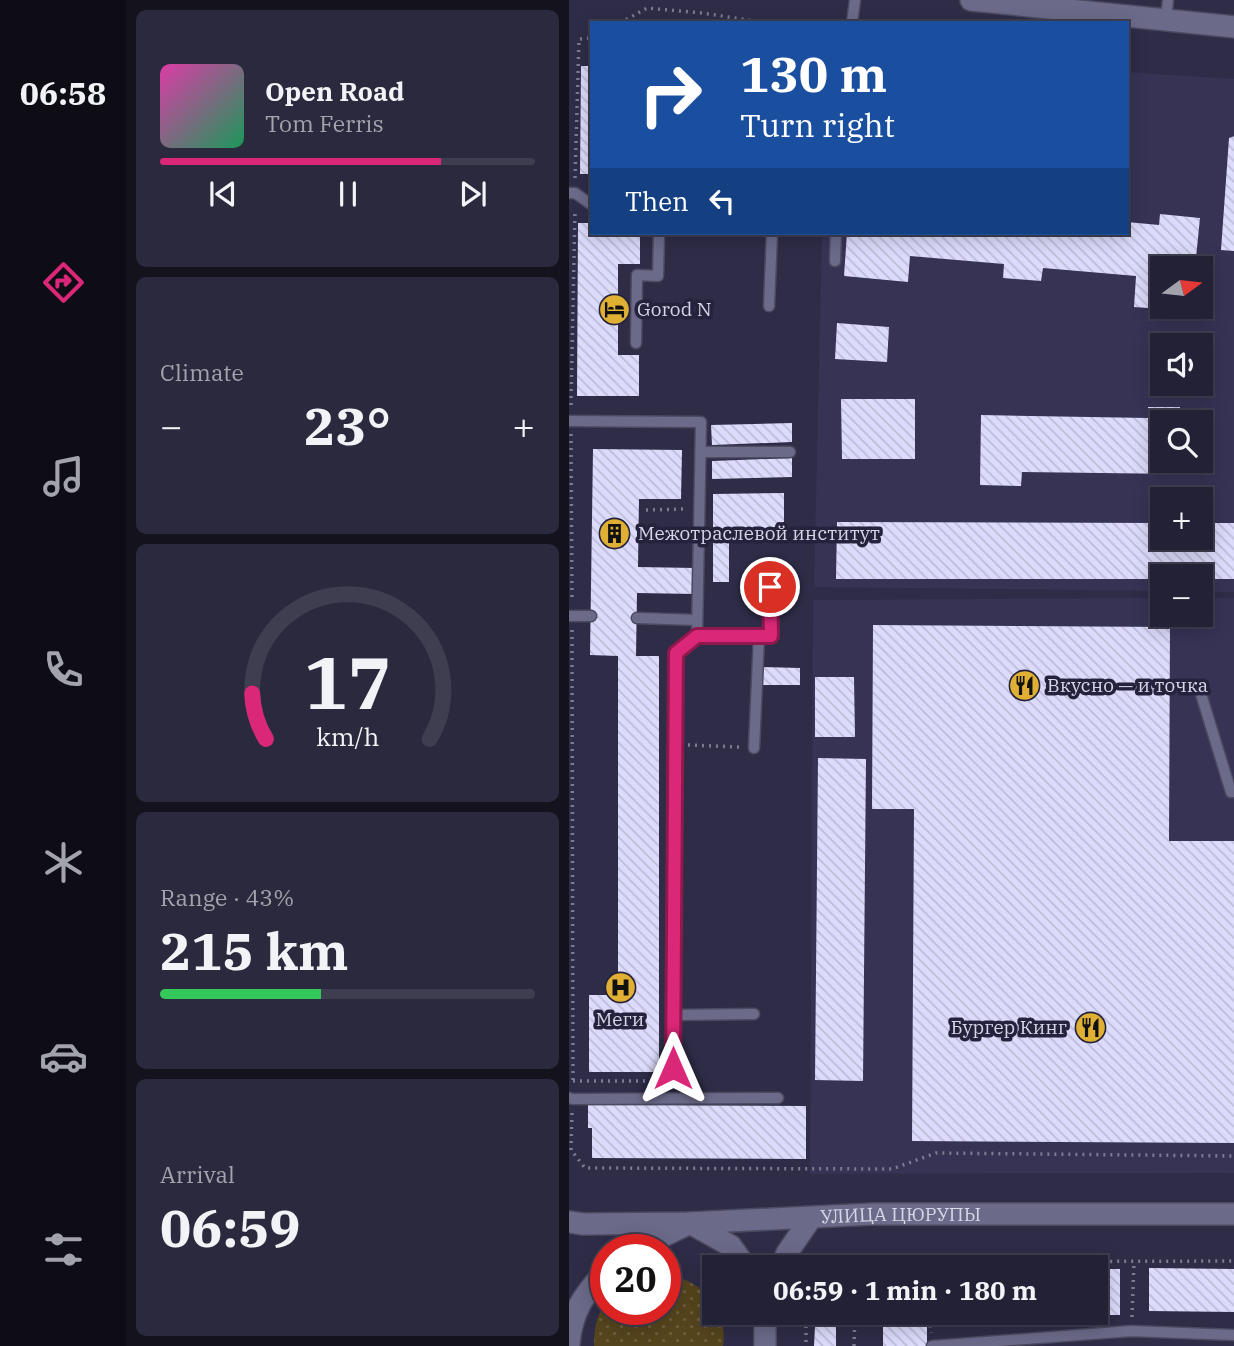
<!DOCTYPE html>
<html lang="en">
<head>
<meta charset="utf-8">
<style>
  :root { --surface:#222135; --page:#2a293d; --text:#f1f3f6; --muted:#a2a3ad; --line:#3f3e50; --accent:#db2777 }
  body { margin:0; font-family:"IBM Plex Serif",serif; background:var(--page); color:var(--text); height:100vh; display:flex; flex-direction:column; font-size:26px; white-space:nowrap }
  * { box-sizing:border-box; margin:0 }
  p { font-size:23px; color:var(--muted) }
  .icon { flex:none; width:38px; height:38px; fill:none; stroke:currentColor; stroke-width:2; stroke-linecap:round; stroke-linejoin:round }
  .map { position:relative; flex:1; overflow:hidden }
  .drawer { display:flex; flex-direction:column; gap:10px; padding:10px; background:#13121d; width:443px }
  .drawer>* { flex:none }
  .hud { position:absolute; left:21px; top:21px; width:539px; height:214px; border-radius:0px; box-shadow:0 4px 18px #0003,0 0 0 2px var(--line); background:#1a4fa0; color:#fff; overflow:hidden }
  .needle { width:46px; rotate:75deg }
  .tools { position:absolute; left:581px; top:256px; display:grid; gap:14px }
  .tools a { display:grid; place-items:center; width:63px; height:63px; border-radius:0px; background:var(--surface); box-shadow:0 4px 18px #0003,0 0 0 2px var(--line); font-size:35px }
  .speed { position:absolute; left:21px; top:1234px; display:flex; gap:14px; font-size:35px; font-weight:700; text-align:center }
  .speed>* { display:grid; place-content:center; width:91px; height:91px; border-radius:50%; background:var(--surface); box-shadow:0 4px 18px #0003,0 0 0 2px var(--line); line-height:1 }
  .speed .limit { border:10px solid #d22; background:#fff; color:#111 }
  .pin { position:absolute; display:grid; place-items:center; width:60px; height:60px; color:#fff; margin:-30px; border:4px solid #fff; border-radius:50%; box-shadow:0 2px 7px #0007 }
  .me { position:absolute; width:77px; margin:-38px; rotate:0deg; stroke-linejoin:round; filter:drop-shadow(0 0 5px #0008) }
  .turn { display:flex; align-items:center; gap:24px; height:147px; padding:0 35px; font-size:32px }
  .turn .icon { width:91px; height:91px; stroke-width:2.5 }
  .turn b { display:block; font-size:49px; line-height:60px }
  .then { display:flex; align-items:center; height:66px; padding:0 35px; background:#0003; gap:14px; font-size:26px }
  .big { font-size:52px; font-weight:700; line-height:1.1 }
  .drawer .tile { flex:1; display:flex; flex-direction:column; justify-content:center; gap:10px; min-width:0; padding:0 24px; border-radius:10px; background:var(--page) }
  .drawer .dial { align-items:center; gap:0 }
  .dial svg { height:182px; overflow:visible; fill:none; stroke:var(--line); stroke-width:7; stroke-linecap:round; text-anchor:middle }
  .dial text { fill:var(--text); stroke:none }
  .song { display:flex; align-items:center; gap:21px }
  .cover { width:84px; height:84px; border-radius:10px; background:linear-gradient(135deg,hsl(320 70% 55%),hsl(150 70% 35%)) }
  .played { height:7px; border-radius:4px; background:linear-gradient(90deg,var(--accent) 75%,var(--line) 75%) }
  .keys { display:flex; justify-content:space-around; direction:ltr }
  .heat { display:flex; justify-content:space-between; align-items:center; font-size:38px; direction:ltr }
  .charge { height:10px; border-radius:5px; background:linear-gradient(90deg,#34c759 43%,var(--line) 0) }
  .trip { position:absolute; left:133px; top:1255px; width:406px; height:70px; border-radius:0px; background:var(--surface); box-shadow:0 4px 18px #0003,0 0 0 2px var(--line); font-weight:700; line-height:70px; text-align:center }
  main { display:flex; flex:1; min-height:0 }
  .menu { display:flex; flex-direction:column; width:126px; justify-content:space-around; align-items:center; background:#0e0d15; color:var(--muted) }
  .menu .icon { width:49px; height:49px }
  .menu .selected { color:var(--accent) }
  .menu b { font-size:32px; color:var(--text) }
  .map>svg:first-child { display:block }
  .built { fill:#363355; fill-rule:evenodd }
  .grass { fill:url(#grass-dots) }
  .building { fill:url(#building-back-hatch) }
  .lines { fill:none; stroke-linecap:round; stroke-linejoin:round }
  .lane-casing { stroke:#4c4a61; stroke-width:13 }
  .secondary-casing { stroke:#4c4a61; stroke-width:24 }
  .path { stroke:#7c7b92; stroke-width:3.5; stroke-dasharray:2 5; stroke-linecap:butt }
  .lane { stroke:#6b6a89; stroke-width:10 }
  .secondary { stroke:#6b6a89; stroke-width:21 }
  .route-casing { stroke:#8e194d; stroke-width:18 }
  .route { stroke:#db2777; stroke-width:12 }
  .labels { text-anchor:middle; stroke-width:7; stroke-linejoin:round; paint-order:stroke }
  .poi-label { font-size:19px; fill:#d6d6e8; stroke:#24223c; text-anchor:start }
  .street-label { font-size:19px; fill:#d6d6e8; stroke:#24223c }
</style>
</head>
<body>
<main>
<nav class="menu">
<b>06:58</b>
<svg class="icon selected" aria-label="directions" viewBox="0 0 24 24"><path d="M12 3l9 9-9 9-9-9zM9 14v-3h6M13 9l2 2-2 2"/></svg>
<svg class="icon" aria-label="music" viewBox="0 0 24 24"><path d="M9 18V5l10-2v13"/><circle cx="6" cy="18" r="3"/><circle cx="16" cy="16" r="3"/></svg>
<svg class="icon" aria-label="phone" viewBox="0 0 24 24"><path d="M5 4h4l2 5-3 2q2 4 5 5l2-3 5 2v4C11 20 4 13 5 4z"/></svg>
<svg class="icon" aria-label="climate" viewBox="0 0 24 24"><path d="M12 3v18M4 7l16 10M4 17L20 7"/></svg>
<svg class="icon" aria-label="car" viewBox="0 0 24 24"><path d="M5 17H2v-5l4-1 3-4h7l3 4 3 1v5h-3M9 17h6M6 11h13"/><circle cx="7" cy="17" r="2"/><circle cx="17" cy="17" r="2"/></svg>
<svg class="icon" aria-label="filters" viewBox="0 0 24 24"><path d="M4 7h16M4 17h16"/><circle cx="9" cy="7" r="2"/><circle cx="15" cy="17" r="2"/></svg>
</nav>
<section class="drawer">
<div class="tile">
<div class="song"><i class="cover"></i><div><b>Open Road</b><p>Tom Ferris</p></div></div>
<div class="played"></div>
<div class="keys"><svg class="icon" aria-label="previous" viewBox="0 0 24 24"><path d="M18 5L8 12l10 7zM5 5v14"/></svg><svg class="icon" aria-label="pause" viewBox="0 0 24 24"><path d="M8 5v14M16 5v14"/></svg><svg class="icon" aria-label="next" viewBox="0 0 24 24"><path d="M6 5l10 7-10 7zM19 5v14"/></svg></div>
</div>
<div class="tile"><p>Climate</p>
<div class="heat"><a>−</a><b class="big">23°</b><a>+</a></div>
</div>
<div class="tile dial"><svg viewBox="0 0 100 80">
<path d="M14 69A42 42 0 1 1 86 69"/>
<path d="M14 69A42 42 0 0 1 8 49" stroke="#db2777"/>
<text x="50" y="56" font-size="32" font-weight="700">17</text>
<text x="50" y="72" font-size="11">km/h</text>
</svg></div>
<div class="tile"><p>Range · 43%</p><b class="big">215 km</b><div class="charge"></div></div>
<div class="tile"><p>Arrival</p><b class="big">06:59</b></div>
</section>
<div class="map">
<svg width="666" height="1346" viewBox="0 0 666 1346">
  <defs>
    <pattern id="grass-dots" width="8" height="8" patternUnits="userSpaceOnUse" patternTransform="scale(1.75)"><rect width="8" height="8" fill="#55451d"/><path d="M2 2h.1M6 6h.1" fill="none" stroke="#6d5f3e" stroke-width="1.8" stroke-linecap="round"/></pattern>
    <pattern id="building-back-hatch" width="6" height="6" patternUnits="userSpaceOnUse" patternTransform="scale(1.75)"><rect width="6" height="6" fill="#dcdbfb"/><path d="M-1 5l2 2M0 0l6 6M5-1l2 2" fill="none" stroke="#bdbcd7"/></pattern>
  </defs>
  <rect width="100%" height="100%" fill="#2e2c47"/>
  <g class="built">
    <path d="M558 72 665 79V592H632V576H593V591L245 587 253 233H558ZM593 268H632V306H593ZM593 345H632V383H593ZM593 422H632V460H593ZM593 499H632V537H593Z"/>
    <path d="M593 598V614H632V598H665V1173L241 1174 244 600Z"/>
  </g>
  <path class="grass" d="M96 1275C115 1276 145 1291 145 1312L149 1313C154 1322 156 1335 154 1346H25C25 1330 27 1315 37 1302V1309H96Z"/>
  <g class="building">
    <path d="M12 66H23V174H11Z"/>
    <path d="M666 136V251L652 250 660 138Z"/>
    <path d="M591 214 631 218 626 268H593V306H623L622 311 565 307 567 276 474 268 472 281 434 278 435 264 341 256 339 282 275 276 278 233H558V222L590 225Z"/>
    <path d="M9 223H23V233H71V264H49V355H70V396H8Z"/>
    <path d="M268 323 320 327 318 362 266 359Z"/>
    <path d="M272 399H346V459H273Z"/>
    <path d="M579 407H611L610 422H593V460H610L609 474 453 472 452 486 411 485 412 415 579 418Z"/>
    <path d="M223 423V442L143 445 142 425Z"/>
    <path d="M24 449 113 450 112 499H70L69 567 126 568V594L68 593 67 656H90V1072H20V995H49V656L21 655Z"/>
    <path d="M223 458V477L143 479V461Z"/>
    <path d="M215 493V540L160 541V582H144V494Z"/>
    <path d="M268 522 593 523V537H632V523H666V579H632V576H593V579H267Z"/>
    <path d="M304 625 601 627 600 841H666V1143L343 1141 345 809H303Z"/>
    <path d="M191 667 231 668V685H191Z"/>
    <path d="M246 677H285L286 737H246Z"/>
    <path d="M249 758 297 759 294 1081 246 1080Z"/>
    <path d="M19 1105 237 1106V1159L23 1158V1128H19Z"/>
    <path d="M580 1268 666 1269V1312L580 1311Z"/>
    <rect x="527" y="1269" width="24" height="46"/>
    <path d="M252 1312H263L262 1326H267V1346H245L246 1326H252Z"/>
    <rect x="314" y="1325" width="44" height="21"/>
  </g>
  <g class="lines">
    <defs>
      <g id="lane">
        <path d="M597 20 599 0"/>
        <path d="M283 23 286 0"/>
        <path d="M0 193H6L23 205"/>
        <path d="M266 261 267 233"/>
        <path d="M200 306 203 233"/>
        <path d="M67 343 68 275 89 276 90 233"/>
        <path d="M0 421 132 422 128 636 106 653 104 1067"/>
        <path d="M132 452H221"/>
        <path d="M0 616H22"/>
        <path d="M68 618 128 620"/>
        <path d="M128 636H202L201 587"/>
        <path d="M632 694 662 792H666"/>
        <path d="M185 748 190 636"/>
        <path d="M104 1015 185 1014"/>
        <path d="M0 1098 4 1099 209 1098"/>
        <path d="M363 1346 562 1331 666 1335"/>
      </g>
      <g id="secondary">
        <path d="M402 0 666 27"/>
        <path id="s1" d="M0 1222 14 1224 121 1223 304 1214H666"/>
        <path d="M66 1250 121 1223 162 1246 177 1267"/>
        <path d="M212 1267 218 1253 242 1218"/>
        <path d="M196 1312V1346"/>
        <path d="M0 1344C3 1310 15 1295 37 1270"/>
      </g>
    </defs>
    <use href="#lane" class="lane-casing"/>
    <use href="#secondary" class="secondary-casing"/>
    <g class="path">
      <path d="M51 23 78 8 133 13 199 23"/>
      <path d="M6 178 10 39 23 38"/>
      <path d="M2 405 6 210"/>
      <path d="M2 434 3 601"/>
      <path d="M77 510 115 509"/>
      <path d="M3 630 4 1084"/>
      <path d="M119 745 170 747"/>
      <path d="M4 1081H79"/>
      <path d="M3 1113 2 1150 16 1168 323 1169 367 1153 666 1156"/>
      <path d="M323 1259 324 1267"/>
      <path d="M269 1267 323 1259 345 1262 666 1261"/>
      <path d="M237 1312V1346"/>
      <path d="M327 1312 328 1317 361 1322 362 1333"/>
      <path d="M563 1317 565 1262"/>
      <path d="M285 1346 286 1312"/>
    </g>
    <use href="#lane" class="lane"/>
    <use href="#secondary" class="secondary"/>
  </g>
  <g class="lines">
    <defs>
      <path id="route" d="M104 1068 107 653 128 636H202L201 587"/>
    </defs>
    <use href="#route" class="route-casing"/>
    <use href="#route" class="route"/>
  </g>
  <defs>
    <symbol id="hotel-disc" viewBox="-11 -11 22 22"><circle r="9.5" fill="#dfb034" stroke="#24223c"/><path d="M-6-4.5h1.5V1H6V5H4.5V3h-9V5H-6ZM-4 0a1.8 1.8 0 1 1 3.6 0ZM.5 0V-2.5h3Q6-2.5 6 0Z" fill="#111"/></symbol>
    <symbol id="building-disc" viewBox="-11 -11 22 22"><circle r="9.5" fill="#dfb034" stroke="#24223c"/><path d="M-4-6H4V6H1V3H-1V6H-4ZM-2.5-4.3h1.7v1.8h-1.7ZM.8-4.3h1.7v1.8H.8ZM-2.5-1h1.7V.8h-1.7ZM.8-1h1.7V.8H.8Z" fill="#111"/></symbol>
    <symbol id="restaurant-disc" viewBox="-11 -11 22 22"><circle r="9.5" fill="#dfb034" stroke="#24223c"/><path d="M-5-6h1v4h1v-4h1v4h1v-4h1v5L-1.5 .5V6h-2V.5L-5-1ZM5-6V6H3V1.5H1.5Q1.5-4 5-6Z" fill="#111"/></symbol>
    <symbol id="hospital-disc" viewBox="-11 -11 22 22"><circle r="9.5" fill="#dfb034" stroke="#24223c"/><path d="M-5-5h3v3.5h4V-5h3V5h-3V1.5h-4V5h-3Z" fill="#111"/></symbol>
  </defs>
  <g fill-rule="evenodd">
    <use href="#hotel-disc" x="28" y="292" width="35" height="35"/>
    <use href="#building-disc" x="28" y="516" width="35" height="35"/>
    <use href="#restaurant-disc" x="438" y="668" width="35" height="35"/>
    <use href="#hospital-disc" x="34" y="970" width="35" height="35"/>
    <use href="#restaurant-disc" x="504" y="1010" width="35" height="35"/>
  </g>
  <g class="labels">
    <g class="poi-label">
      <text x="68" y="316">Gorod N</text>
      <text x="69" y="540">Межотраслевой институт</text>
      <text x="478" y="692">Вкусно — и точка</text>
      <text x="51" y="1026" text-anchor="middle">Меги</text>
      <text x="498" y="1034" text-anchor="end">Бургер Кинг</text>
    </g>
    <g class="street-label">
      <text dy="7" stroke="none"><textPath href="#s1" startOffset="332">УЛИЦА ЦЮРУПЫ</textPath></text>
    </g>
  </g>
</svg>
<div class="tools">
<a><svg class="needle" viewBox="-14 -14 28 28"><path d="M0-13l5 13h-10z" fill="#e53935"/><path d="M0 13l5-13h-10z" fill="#a2a3ad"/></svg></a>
<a><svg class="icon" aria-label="sound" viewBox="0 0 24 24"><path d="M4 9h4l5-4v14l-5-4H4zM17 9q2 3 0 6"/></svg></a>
<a><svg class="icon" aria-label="search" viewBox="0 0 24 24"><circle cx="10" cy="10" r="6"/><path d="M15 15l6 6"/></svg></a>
<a>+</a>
<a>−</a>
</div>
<div class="speed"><div class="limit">20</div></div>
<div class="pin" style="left:201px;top:587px;background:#d93025"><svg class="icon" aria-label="arrive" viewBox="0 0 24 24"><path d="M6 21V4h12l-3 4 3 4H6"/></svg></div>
<svg class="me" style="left:104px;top:1068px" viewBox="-20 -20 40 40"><path d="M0-17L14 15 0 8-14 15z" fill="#db2777" stroke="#fff" stroke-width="4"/></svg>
<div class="trip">06:59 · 1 min · 180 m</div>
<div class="hud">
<div class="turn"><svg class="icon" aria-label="right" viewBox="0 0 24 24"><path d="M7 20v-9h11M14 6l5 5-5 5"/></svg><div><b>130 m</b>Turn right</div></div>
<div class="then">Then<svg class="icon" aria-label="left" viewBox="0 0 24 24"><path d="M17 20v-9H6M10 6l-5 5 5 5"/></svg></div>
</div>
</div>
</main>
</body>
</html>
